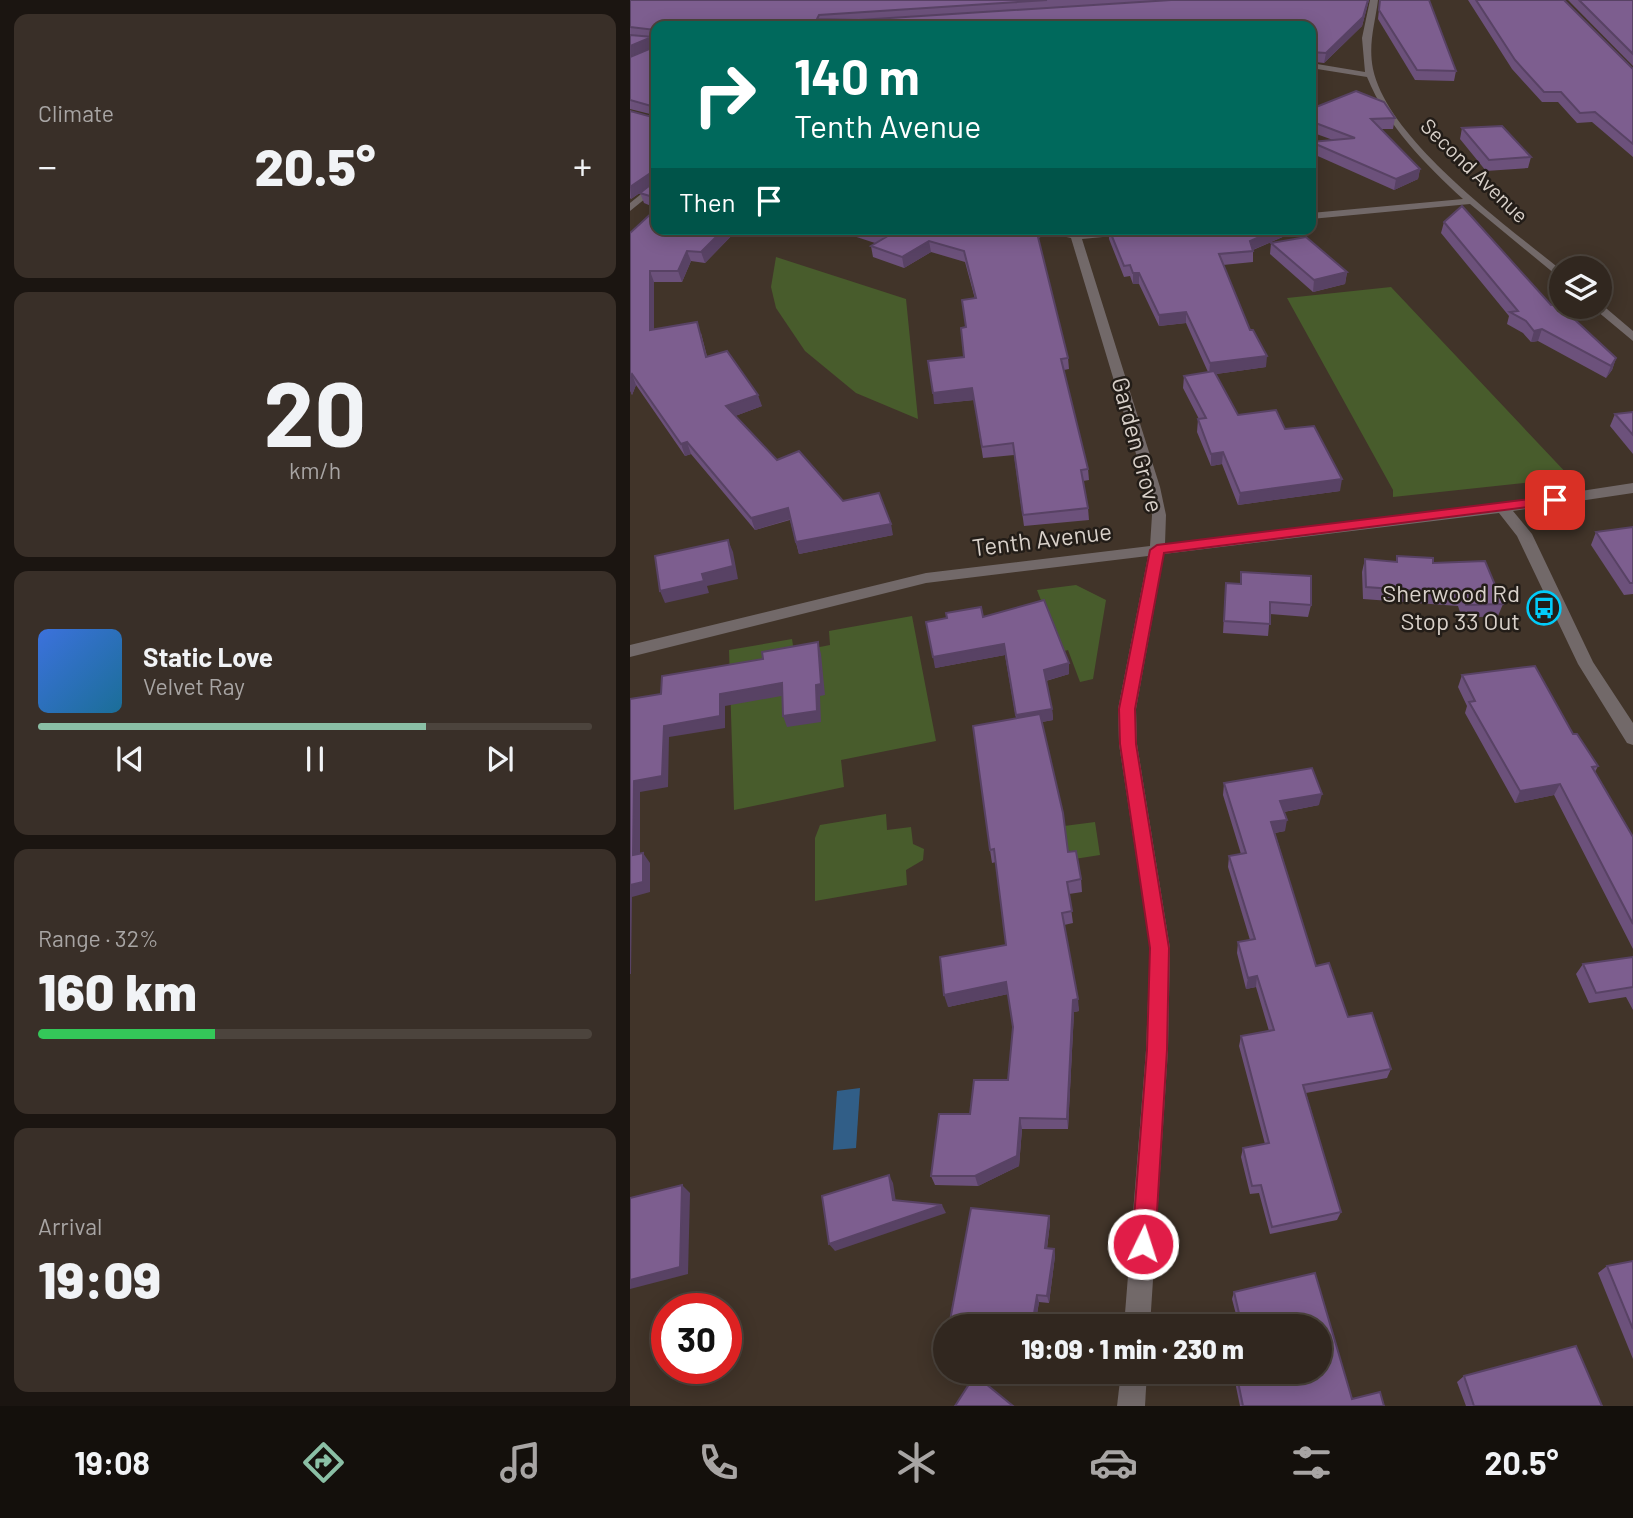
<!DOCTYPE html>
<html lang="en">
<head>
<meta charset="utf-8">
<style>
  :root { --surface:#31271f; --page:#392f28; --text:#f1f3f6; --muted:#a8a5a4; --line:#4c443d; --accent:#8abfa5 }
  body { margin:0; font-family:Barlow,sans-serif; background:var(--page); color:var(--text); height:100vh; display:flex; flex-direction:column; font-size:26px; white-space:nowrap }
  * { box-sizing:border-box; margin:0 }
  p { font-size:23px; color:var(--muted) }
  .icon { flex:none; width:38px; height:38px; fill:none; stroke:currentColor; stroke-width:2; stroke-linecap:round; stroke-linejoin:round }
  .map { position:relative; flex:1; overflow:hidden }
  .details { display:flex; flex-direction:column; gap:14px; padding:14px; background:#1b1511; width:630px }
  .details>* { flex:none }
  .top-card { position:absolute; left:21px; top:21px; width:665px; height:214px; border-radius:14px; box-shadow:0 4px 18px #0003,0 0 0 2px var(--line); background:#00695c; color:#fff; overflow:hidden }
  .controls { position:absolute; left:919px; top:256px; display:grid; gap:14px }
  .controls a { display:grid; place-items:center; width:63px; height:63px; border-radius:50%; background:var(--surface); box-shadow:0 4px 18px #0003,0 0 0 2px var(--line); font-size:35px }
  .speed { position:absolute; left:21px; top:1293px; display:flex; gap:14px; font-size:35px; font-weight:700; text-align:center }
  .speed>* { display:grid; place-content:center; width:91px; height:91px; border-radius:50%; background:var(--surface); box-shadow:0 4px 18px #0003,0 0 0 2px var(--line); line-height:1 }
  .speed .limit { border:10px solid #d22; background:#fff; color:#111 }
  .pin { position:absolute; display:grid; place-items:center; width:60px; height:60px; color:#fff; margin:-30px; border-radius:14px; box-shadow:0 4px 10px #0006 }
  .me { position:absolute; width:77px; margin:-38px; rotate:4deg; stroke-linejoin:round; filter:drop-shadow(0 0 5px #0008) }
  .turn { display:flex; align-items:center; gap:24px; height:147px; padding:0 28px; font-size:32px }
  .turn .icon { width:91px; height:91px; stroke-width:2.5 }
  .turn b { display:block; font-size:49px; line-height:60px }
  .then { display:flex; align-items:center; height:66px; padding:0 28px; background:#0003; gap:14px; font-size:26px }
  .big { font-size:52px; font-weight:800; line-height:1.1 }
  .details .tile { flex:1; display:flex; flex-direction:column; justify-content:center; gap:10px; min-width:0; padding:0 24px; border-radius:14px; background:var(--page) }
  .details .dial { align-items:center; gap:0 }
  .dial b { font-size:91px; line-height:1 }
  .song { display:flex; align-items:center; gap:21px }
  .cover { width:84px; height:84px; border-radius:10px; background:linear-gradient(135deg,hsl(220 70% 55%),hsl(200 70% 35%)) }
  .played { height:7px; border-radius:4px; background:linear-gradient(90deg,var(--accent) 70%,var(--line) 70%) }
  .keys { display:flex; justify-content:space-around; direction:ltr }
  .heat { display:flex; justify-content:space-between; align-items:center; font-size:38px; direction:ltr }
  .charge { height:10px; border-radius:5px; background:linear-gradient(90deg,#34c759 32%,var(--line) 0) }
  .trip { position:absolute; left:303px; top:1314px; width:399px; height:70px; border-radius:35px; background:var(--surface); box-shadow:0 4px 18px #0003,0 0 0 2px var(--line); font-weight:800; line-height:70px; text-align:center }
  .dock { display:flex; height:112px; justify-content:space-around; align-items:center; background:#14100c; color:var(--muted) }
  .dock .icon { width:49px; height:49px }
  .dock .selected { color:var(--accent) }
  .dock b { font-size:32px; color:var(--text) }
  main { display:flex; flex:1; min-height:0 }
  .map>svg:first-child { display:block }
  .green { fill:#485c2c }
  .water { fill:#315e87 }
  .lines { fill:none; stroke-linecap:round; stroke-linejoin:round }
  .minor { fill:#726969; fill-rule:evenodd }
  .wall { fill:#6c517b }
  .shaded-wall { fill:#584264 }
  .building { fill:#7d5e8f; stroke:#584264; stroke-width:2 }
  .route { fill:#e11d48; stroke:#92132f; stroke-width:2 }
  .labels { text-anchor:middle; stroke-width:5; stroke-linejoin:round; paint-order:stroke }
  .far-street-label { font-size:21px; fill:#d9d1ca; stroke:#231d18 }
  .street-label { font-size:24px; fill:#d9d1ca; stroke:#231d18 }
  .poi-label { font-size:24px; fill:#d9d1ca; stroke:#231d18; text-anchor:end }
</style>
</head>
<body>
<main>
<section class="details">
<div class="tile"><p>Climate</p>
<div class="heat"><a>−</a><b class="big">20.5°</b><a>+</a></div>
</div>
<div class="tile dial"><b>20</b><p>km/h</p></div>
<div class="tile">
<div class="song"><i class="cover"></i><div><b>Static Love</b><p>Velvet Ray</p></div></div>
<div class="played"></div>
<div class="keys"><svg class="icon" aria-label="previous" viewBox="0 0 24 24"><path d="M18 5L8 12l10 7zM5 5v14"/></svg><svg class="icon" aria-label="pause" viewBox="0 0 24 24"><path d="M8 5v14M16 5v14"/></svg><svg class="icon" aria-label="next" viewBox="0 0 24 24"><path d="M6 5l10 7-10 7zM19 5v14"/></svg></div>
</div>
<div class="tile"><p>Range · 32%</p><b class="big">160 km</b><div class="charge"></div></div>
<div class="tile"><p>Arrival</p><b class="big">19:09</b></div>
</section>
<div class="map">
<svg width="1003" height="1406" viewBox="0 0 1003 1406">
  <rect width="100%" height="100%" fill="#413429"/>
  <g class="green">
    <path d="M146 257 276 299 288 419 226 393 175 351 146 308 141 287Z"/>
    <path d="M761 287 941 478 763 497V490L657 298Z"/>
    <path d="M446 585 476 600 463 679 450 682 438 650 431 652 407 590Z"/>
    <path d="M282 616 306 741 211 760 214 787 104 810 99 650 162 639 164 652 200 645 199 631Z"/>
    <path d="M256 814 257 830 281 827 283 844 294 849 293 860 276 870 277 885 185 901V838L190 825Z"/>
    <path d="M465 822 470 855 438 860 434 826Z"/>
  </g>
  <path class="water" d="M230 1088 226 1148 203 1150 207 1091Z"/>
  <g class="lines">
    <g class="minor">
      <path d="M740 0H748C745 24 738 44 743 69 758 140 876 225 931 270V279L840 204 681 219V213L833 199C795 164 757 126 737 77L681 68V63L735 72 732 38Z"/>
      <path d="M26 182V190L0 211V203Z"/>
      <path d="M399 229 446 233 530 229 525 232 452 239 530 487 536 515 535 544 873 503 1003 483V493L883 511 902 534 963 662 1003 723V745L997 743 948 664 887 536 869 513 534 554 506 709 507 744 540 948 538 1050 520 1326H494L516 1050 520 948 489 744 488 709 518 556 296 583 0 657V645L296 573 520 546 522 515 516 487 441 238Z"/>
      <path d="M970 303 1003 331V341L961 306H970Z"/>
      <path d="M491 1372H517L515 1406H487Z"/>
    </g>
  </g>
  <g class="wall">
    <path d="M0 0H739L732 26 694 63 685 62H686L685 71 681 76V26H26V208L14 203 10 193 14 190 1 199 0 198V111L22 117 24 115 0 109V57L24 47 0 56Z"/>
    <path d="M750 0 826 71 824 81 785 80 748 19Z"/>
    <path d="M838 0H934L1003 69V157L962 122 947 123 928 102H912L882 69Z"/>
    <path d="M938 0H1003V66Z"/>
    <path d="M681 109 765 118 763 129H750L790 169 788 179 764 190 681 153V142L703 140 681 132Z"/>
    <path d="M832 128 901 157 898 168 856 171 830 139Z"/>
    <path d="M814 222 986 358 982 370 976 378 908 341 901 342 893 333 877 324 879 316 811 233Z"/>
    <path d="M26 229H108L75 263 61 261 52 282H24V330L71 333 77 356 132 406 105 416 147 460 213 501 263 535 169 554 160 520 125 530 61 454 55 456 6 385 2 395 0 390Z"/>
    <path d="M202 229H413V235L408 238 438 358 439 369 434 370 458 469 459 480 453 481 458 508 459 520 394 526 384 455 353 458 344 400 304 404 334 357 336 327 345 299 335 262 301 252 274 268 243 257 241 246 245 243Z"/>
    <path d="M479 229H671L623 250V262L593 265 636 367 586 374 608 415 655 429 710 491 608 505 592 464 581 466 567 432 568 419H569L553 388 554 376 578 372 556 323 529 326 509 284H503L500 276 494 277 479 239Z"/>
    <path d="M641 243 717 272 715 284 683 292 640 254Z"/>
    <path d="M1003 412V454L980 426 985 414Z"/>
    <path d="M1003 527V594L994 595 961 545 966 532Z"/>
    <path d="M767 556 803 563 873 604 868 616 832 618 828 606 733 599 732 572 735 559 766 562Z"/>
    <path d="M611 572 681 605 678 617 640 614 638 636 593 633 596 583 610 584Z"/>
    <path d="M353 617 439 674 416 681 422 709 423 720 412 722 438 852 451 879 452 892 439 894 443 923 434 925 449 1011 444 1012 438 1129H392L389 1166 348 1186 305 1185 301 1176 340 1114 378 1080 383 1027 378 994 318 1007 376 945 366 862 362 863 360 850 386 718 375 655 305 668 317 618Z"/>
    <path d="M832 675 943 734 968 766 965 772 1003 837V949L924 795 885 803 835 713 837 706 828 687Z"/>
    <path d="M594 783 689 805 654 812 655 831 645 833 686 966 718 1017 761 1069 757 1078 676 1093 711 1212 707 1220 640 1234 629 1193 620 1194 611 1157 613 1148 635 1144 609 1046 611 1036 639 1031 626 987 616 989 607 953 608 942 620 940 598 867 599 856 611 854 593 795Z"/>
    <path d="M1003 957V1010L996 997 959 1003 946 974 953 964Z"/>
    <path d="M419 1216 420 1223 417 1249H424L425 1256 419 1303 409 1302 405 1326H319Z"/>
    <path d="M1003 1261V1359L968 1273 977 1266Z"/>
    <path d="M685 1273 722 1399 750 1392 754 1406H610L603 1372H690V1326H609L602 1299 604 1292Z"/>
    <path d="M834 1376 972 1406H836L827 1382Z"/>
  </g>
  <g class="shaded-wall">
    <path d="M738 0H739L732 26 694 63 696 53Z"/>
    <path d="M22 37 25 47 0 56V46Z"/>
    <path d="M686 62 685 71 681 76V67Z"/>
    <path d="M790 169 788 179 764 190 766 179Z"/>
    <path d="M25 170 26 181 1 199 0 187Z"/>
    <path d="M94 229H108L75 263 71 252Z"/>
    <path d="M406 229H413V235L407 240Z"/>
    <path d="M647 229H671L620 251V241Z"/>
    <path d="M299 241 301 252 274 268 272 257Z"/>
    <path d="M57 251 61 261 52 282 48 271Z"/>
    <path d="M20 271 24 282V342L20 330Z"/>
    <path d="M717 272 715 284 683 292 684 280Z"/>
    <rect x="503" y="273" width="6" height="11"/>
    <path d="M556 312V323L529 326V315Z"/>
    <path d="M912 329 908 341 901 342 904 331Z"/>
    <path d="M637 356 636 367 579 375 580 363Z"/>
    <path d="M986 358 982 370 976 378 981 366Z"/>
    <path d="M2 374 6 385 2 395 0 390V377Z"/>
    <path d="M342 388 344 400 304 404 303 393Z"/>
    <path d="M128 395 132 406 100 418 96 406Z"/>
    <path d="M57 442 61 454 55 456 51 444Z"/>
    <path d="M593 452 592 464 581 466V454Z"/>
    <path d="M712 479 710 491 608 505 610 493Z"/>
    <path d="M158 508 161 519 125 530 121 518Z"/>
    <path d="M261 524 263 535 169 554 166 542Z"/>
    <path d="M98 540 103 552 108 579 77 586 79 593 35 603 30 591 72 574Z"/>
    <path d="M188 642 191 654 195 695 190 696 191 722 157 727 153 716 186 685Z"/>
    <path d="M374 644 375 655 305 668 303 657Z"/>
    <path d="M439 663V674L415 681 414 670Z"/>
    <path d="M152 683 157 695 95 706V728L39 737 38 787 10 792V866L3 855 4 781 34 726 90 694Z"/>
    <path d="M422 709 423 720 388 726 386 715Z"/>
    <path d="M930 784 924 795 885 803 890 791Z"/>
    <path d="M692 794 689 805 648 813 650 801Z"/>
    <path d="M657 820 655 831 639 834 641 822Z"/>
    <path d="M13 853 20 863V892L2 897 1 974H0V885Z"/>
    <path d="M627 976 626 987 616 989 618 978Z"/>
    <path d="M376 982 378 994 318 1007 314 995Z"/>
    <path d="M448 999 449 1011 444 1012 438 1129 437 1119 443 1000Z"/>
    <path d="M390 1118 392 1129 389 1166 348 1186 345 1176Z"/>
    <path d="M259 1175 263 1183 267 1208 263 1200Z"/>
    <path d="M52 1185 60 1193 58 1274 0 1289V1280Z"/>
    <path d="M312 1205 316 1213 205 1251 199 1244Z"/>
    <path d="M419 1216 420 1223 416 1255 415 1248Z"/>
    <path d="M424 1249 425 1256 419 1303 417 1296Z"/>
    <path d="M407 1295 409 1302 405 1326H402Z"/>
  </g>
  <g class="building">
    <path d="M0 0H417L189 15 187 19 229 20 541 0H738L733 17 696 53 681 52V26H26V198L10 193 24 182 25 170 0 187V111L22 117 26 114 25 107 0 100V57L24 47 26 40 22 37 0 46V35L23 37 26 30 0 27Z"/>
    <path d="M750 0H799L826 71 787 70 749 10Z"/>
    <path d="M846 0H934L1003 69V144L965 112 950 113 931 92H914L885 60Z"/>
    <path d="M949 0H1003V54Z"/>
    <path d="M681 61 686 62 681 67Z"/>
    <path d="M726 91 754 102 765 118 741 119 790 169 766 179 681 142 725 138 683 122H681V109Z"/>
    <path d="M872 126 901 157 859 160 832 128Z"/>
    <path d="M832 206 921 305 928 304 986 358 981 366 912 329 904 331 896 321 880 312 888 311 814 222Z"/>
    <path d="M26 209V229H94L71 252 57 251 48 271H20V330L67 322 76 357 97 351 128 395 96 406 147 460 169 451 213 501 249 493 261 524 166 542 158 508 121 518 57 442 51 444 2 374 0 377V233Z"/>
    <path d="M233 229H406L438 358 431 359 458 469 451 470 458 508 393 515 383 443 352 447 342 388 303 393 298 361 334 357 331 328 336 327 332 300 346 298 334 251 299 241 272 257 241 246 256 237Z"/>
    <path d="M479 229H647L620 241 623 251 589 254 620 330H623L637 356 580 363 556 312 529 315 509 273H503L500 265 494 266Z"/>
    <path d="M676 237 717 272 684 280 641 243Z"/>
    <path d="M584 371 608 415 646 410 655 429 684 426 712 479 610 493 593 452 581 454 568 419 576 418 554 376Z"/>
    <path d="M1003 412V435L985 414Z"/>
    <path d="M1003 527V583H1000L966 532Z"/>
    <path d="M98 540 103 566 72 574 74 581 30 591 25 556Z"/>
    <path d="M767 556 803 558V563L855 561 873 604 836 605 832 594 736 587 735 559 767 562Z"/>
    <path d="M611 572 681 576V605L640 602V624L594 621 596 583 611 584Z"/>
    <path d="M414 600 439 663 414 670 422 709 386 715 374 644 303 657 296 622 317 618 316 613 351 607 353 617Z"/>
    <path d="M188 642 191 684 186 685 187 711 153 716 152 683 90 694V716L34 726 32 776 4 781 3 855 13 853V882L0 885V699L31 694 32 676 133 659 132 652Z"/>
    <path d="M905 666 943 734H947L968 766 962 767 1003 837V924L930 784 890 791 839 702 845 701 832 675Z"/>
    <path d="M410 714 433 813 438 852 446 851 451 879 437 882 442 911 432 913 448 999 443 1000 437 1119 390 1118 387 1156 345 1176H301L309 1114H340L344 1080H378L383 1027 376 982 314 995 310 957 376 945 364 849 360 850 343 726Z"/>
    <path d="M682 768 692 794 650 801 657 820 641 822 686 966 699 963 718 1017 742 1013 761 1069 673 1085 711 1212 642 1227 631 1185 622 1186 613 1148 639 1143 611 1036 644 1030 627 976 618 978 608 942 625 939 599 856 616 853 594 783Z"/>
    <path d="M1003 957V987L966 993 953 964Z"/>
    <path d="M259 1175 263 1200 312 1205 199 1244 192 1196Z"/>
    <path d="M52 1185 50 1267 0 1280V1198Z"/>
    <path d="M341 1208 419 1216 415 1248 424 1249 417 1296 407 1295 402 1326H319Z"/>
    <path d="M1003 1261V1329L977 1266Z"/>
    <path d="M685 1273 722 1399 750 1392 754 1406H613L606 1372H690V1326H612L604 1292Z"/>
    <path d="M946 1346 972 1406H844L834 1376Z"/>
    <path d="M345 1375 383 1406H325Z"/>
  </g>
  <path class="route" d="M925 496 930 497V503L534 553 505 709 506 744 539 948 537 1050 525 1244 521 1252 513 1255 505 1252 502 1244 517 1050 520 948 490 744 489 709 520 550 527 545Z"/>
  <defs>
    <symbol id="bus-ring" viewBox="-11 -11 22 22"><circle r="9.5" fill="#231d18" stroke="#02cbf9" stroke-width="1.5"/><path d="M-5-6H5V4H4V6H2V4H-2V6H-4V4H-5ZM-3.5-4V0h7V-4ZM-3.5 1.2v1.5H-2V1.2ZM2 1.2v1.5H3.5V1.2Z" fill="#02cbf9"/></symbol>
  </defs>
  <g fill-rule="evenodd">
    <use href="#bus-ring" x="895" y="589" width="38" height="38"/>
  </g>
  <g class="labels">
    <g class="far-street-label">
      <text transform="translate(844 171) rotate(44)" y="7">Second Avenue</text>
    </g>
    <g class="street-label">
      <text transform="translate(507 445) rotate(75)" y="8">Garden Grove</text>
      <text transform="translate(412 540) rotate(-7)" y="8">Tenth Avenue</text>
    </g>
    <g class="poi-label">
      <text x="890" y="602">Sherwood Rd<tspan x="890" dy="28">Stop 33 Out</tspan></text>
    </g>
  </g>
</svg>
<div class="controls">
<a><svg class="icon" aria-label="layers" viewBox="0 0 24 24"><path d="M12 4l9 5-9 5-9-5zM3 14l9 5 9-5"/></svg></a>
</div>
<div class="speed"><div class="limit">30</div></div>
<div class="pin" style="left:925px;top:500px;background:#d93025"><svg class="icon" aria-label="arrive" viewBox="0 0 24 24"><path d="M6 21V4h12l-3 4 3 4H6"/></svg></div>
<svg class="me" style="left:513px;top:1244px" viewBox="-20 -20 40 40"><circle r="17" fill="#e11d48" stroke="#fff" stroke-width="3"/><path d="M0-11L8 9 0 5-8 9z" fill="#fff"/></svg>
<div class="trip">19:09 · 1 min · 230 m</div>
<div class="top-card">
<div class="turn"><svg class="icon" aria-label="right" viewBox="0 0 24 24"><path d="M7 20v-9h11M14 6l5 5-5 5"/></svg><div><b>140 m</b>Tenth Avenue</div></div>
<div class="then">Then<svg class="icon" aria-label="arrive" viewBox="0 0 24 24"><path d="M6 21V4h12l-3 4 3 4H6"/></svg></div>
</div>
</div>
</main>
<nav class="dock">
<b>19:08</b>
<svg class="icon selected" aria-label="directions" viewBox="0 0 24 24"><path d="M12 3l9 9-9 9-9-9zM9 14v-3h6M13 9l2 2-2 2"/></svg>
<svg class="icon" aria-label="music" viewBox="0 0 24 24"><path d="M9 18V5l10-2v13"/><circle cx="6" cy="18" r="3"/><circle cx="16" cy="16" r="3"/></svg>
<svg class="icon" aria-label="phone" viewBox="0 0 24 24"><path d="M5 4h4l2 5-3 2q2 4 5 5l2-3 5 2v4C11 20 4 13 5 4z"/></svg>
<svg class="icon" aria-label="climate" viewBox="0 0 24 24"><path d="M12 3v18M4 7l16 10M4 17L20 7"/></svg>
<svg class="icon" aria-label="car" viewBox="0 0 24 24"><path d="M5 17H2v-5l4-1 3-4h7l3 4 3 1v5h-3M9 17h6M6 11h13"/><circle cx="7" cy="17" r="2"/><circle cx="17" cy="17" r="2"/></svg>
<svg class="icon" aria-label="filters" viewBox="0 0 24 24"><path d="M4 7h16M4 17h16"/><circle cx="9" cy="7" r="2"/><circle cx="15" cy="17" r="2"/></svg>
<b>20.5°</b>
</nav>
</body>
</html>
